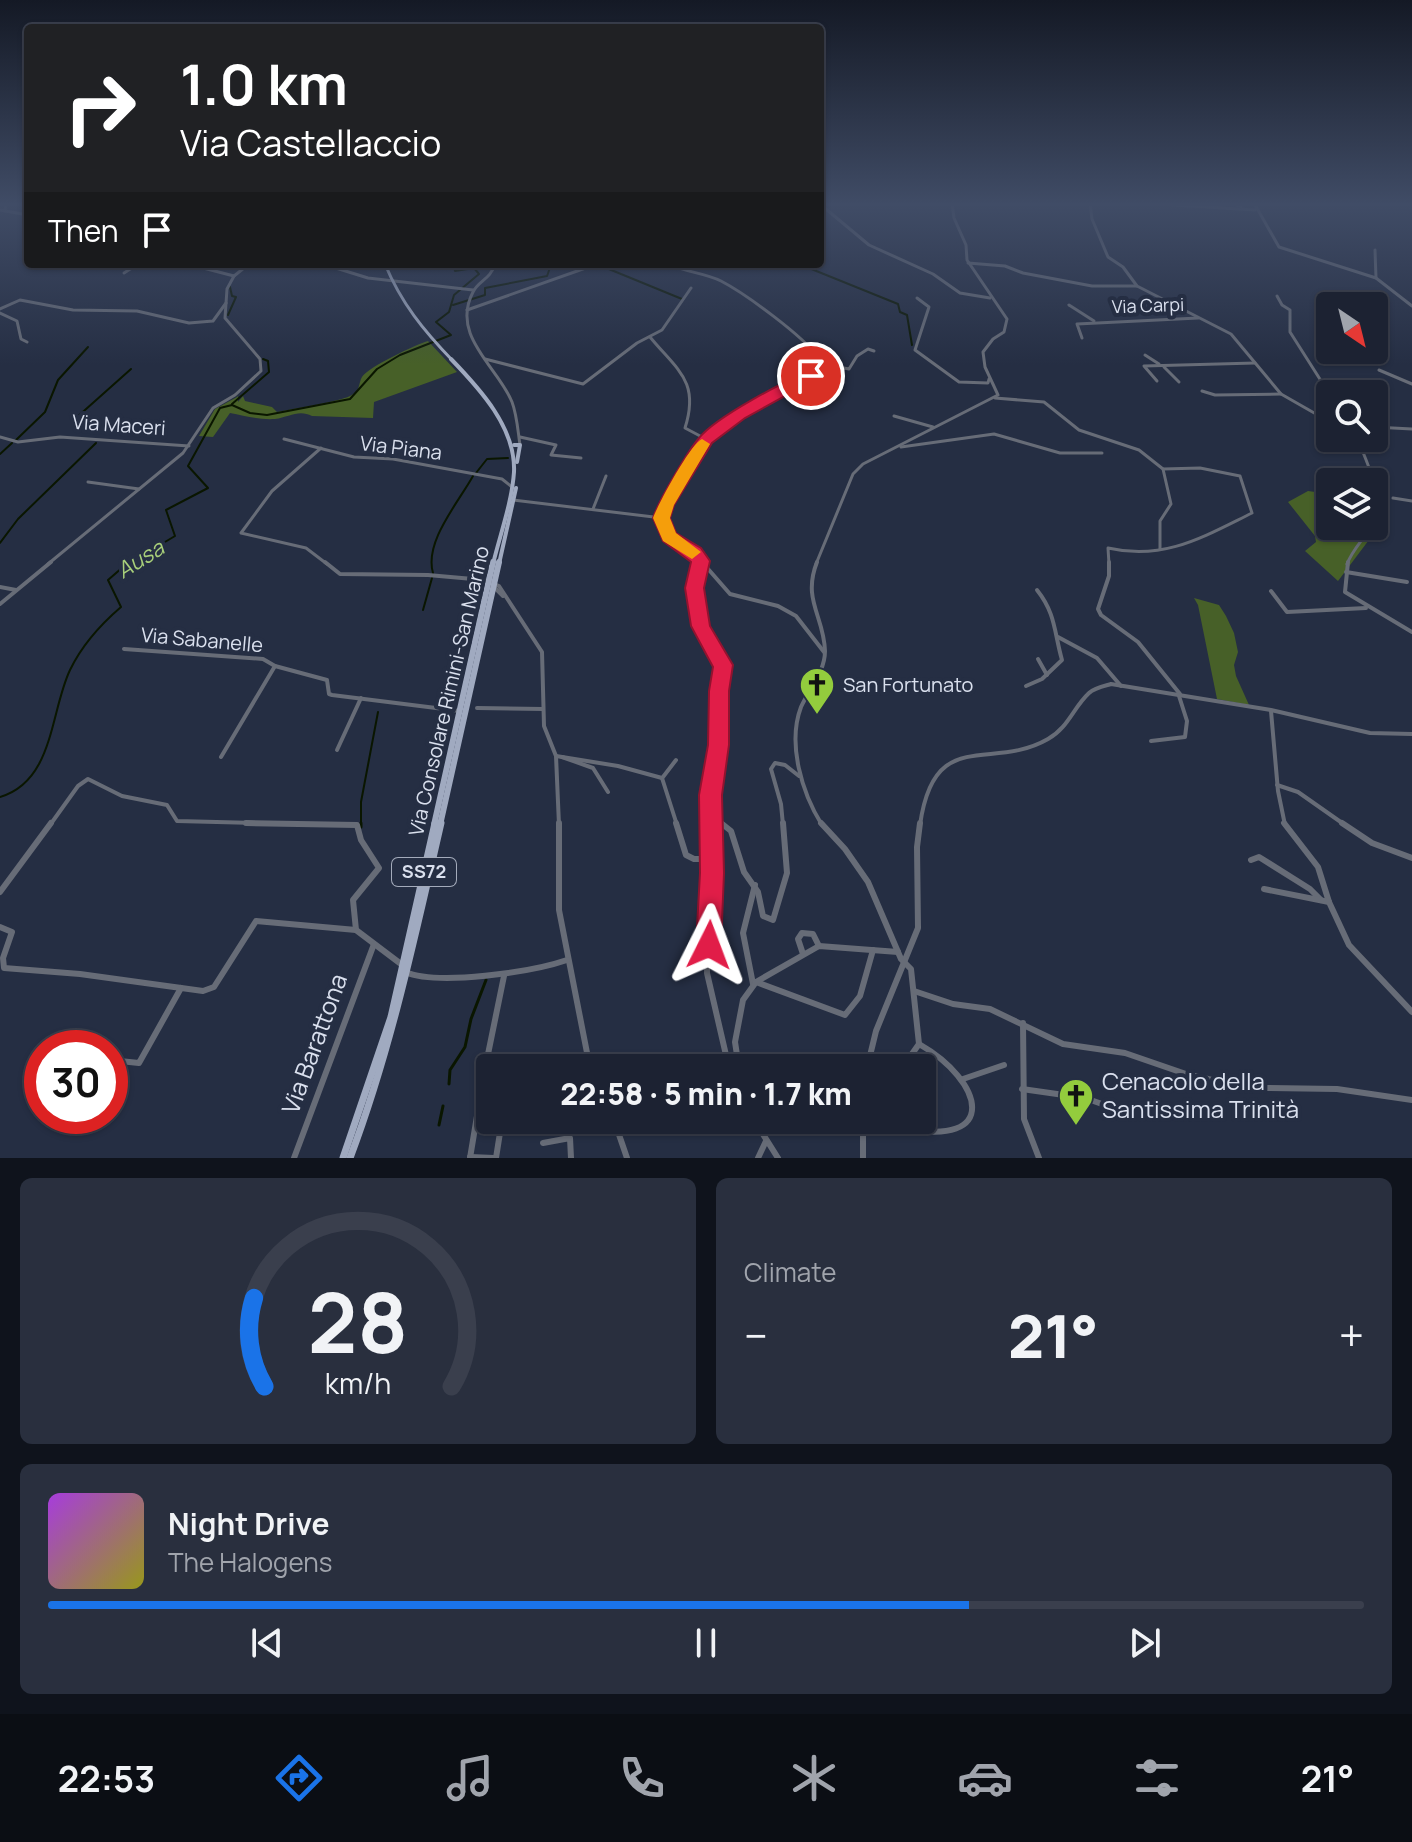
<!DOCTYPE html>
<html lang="en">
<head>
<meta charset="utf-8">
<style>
  :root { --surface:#1c2232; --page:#292f3e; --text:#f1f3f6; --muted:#a0a4ac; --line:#3a3f4d; --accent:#1a73e8 }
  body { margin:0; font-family:Manrope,sans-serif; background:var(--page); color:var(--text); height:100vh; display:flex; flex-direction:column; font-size:30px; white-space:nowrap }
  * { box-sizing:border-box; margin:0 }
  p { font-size:26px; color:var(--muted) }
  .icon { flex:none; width:44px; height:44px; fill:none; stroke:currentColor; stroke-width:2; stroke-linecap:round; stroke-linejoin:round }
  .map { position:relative; height:1158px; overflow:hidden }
  .drawer { display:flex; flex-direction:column; gap:20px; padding:20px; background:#0f131c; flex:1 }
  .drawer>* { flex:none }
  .guide { position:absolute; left:24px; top:24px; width:800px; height:244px; border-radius:8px; box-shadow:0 2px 6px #0004,0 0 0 2px var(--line); background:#202124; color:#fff; overflow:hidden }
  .needle { width:52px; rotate:145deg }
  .controls { position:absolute; left:1316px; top:292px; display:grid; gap:16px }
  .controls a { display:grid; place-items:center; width:72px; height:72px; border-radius:8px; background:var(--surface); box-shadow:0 2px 6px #0004,0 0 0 2px var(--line); font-size:40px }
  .speed { position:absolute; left:24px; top:1030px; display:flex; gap:16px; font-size:40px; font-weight:700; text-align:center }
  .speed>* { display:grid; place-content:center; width:104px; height:104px; border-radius:50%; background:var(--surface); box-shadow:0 2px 6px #0004,0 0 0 2px var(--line); line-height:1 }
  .speed .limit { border:12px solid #d22; background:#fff; color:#111 }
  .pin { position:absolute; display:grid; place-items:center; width:68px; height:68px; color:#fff; margin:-34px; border:4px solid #fff; border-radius:50%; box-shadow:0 2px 8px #0007 }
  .me { position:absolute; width:88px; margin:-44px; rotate:3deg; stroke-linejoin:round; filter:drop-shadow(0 0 6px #0008) }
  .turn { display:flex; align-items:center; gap:28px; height:168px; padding:0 24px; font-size:36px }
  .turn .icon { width:104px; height:104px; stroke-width:2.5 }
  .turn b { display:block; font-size:56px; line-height:68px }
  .then { display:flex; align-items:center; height:76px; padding:0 24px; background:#0003; gap:16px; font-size:30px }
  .big { font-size:60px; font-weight:800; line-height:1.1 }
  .drawer .card { flex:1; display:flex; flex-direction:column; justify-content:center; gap:12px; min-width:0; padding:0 28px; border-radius:12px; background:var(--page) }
  .drawer .dial { align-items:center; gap:0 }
  .dial svg { height:208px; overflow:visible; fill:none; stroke:var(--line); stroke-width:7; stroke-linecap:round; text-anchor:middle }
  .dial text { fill:var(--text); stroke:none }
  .song { display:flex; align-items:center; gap:24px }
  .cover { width:96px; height:96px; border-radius:12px; background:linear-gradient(135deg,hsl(280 70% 55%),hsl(60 70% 35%)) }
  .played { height:8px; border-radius:4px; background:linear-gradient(90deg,var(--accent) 70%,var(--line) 70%) }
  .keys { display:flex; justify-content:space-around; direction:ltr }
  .heat { display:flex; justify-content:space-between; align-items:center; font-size:44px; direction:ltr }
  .drawer .tiles { flex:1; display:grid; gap:20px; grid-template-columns:1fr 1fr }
  .card:last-child { grid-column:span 2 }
  .trip { position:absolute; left:476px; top:1054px; width:460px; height:80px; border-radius:8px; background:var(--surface); box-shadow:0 2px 6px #0004,0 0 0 2px var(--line); font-weight:800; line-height:80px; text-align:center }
  .dock { display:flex; height:128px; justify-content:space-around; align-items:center; background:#0b0e14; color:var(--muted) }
  .dock .icon { width:56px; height:56px }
  .dock .on { color:var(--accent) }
  .dock b { font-size:36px; color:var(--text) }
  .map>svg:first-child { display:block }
  .green { fill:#476028 }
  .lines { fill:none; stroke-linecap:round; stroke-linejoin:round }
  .stream-far1 { stroke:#0a1600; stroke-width:2 }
  .stream { stroke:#0a1600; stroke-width:3 }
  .minor-far2 { stroke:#676c77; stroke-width:3 }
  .minor-far1 { stroke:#676c77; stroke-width:4 }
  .minor { stroke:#676c77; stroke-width:6 }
  .major-far3 { stroke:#a0aac0; stroke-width:3 }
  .major-far2 { stroke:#a0aac0; stroke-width:4 }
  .major-far1 { stroke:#a0aac0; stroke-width:6 }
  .major { stroke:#a0aac0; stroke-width:7 }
  .route { fill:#e11d48; stroke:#92132f; stroke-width:2 }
  .slow { fill:#f59e0b }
  .labels { text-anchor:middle; stroke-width:8; stroke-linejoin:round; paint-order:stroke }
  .far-street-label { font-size:18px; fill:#dae0ee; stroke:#252e43 }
  .shield { fill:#252e43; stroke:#a4abbb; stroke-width:2 }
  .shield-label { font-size:18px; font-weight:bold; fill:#dae0ee }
  .street-label { font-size:20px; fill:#dae0ee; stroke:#252e43 }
  .poi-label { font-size:20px; fill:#dae0ee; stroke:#252e43; text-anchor:start }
  .water-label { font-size:22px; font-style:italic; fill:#a8cf7a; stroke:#252e43 }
  .near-street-label { font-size:24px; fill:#dae0ee; stroke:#252e43 }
  .near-poi-label { font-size:24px; fill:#dae0ee; stroke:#252e43; text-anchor:start }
</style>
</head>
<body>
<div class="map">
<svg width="1412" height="1158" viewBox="0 0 1412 1158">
  <rect width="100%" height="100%" fill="#252e43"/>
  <g class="green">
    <path d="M428 341 457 372 374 402 373 418 312 416C299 409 289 417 275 419 259 420 245 416 230 413L213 437 199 436 215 409 237 397 252 381 238 396V402L243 396 245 401 272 407 277 412C292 409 338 402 350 396 361 391 358 384 362 377 368 367 417 344 428 341Z"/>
    <path d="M1308 491 1330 494V526H1374V492L1388 493 1390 505 1387 516 1338 581 1305 551 1316 542 1315 536 1288 502Z"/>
    <path d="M1194 598 1219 605 1226 616 1234 633 1238 652 1234 665 1236 676 1249 705 1217 699 1198 605Z"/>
  </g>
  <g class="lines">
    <g class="stream-far1">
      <path d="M799 264 898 304 900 312 907 315 912 345"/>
      <path d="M599 265 682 299"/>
      <path d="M453 305 485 295V288L547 276 551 265 544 264"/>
      <path d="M228 315 236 297 232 296 230 287"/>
      <path d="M232 404 269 372 268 361 263 359"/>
      <path d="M76 418 131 369"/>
      <path d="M16 440 45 412 58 380 88 347"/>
      <path d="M0 454 12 443"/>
      <path d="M476 473 487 459 508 458"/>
      <path d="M0 543 18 519 96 443"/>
      <path d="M433 573C424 542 458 503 473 476"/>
      <path d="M423 610 432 578"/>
      <path d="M0 797C54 781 50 712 70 670 82 645 100 625 121 607L108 580 123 567 175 536 166 510 208 488 188 466 220 408 232 405 250 413 267 415 350 399 377 369 400 355 451 335 436 322 449 312 454 295 479 274 474 268 455 271 453 264"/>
      <path d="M361 825V802L378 712"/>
    </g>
    <g class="stream">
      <path d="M361 823V827"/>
      <path d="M449 1084 450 1070 465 1047 471 1019 486 980"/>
      <path d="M439 1125 443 1106"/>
    </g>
    <g class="minor-far2">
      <path d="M1090 203 1092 219 1108 257 1123 267 1137 286 1231 334 1281 394 1330 422"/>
      <path d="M1142 203 1255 210"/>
      <path d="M1232 203 1241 207"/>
      <path d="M1254 203 1279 247 1376 278 1412 306"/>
      <path d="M820 204 869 245 933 274 960 293 990 298"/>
      <path d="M825 204 868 203"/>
      <path d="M0 210 28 215"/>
      <path d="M5 211 6 203"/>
      <path d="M1375 250 1376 278"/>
      <path d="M968 263 1005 266 1023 273 1092 286H1137"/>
      <path d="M188 264 234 276 249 264"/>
      <path d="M323 264 368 278 473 290"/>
      <path d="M495 264C490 280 479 280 473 292 450 336 498 367 512 402 517 415 518 432 520 445"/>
      <path d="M668 264C685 272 705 273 721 281 746 294 803 336 819 358L814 374 734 418 701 445 677 490 666 503 662 518 669 537 701 561 700 564"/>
      <path d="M124 273 138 264"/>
      <path d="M1277 296 1282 305 1290 310V332L1330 395"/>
      <path d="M917 298 929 307 915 350 959 382 988 383 989 379"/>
      <path d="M1069 305 1094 321"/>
      <path d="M0 309 20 300 73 310 137 311 189 323 213 321 226 303"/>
      <path d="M467 310 597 264"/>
      <path d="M0 313 17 321 21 339 27 342"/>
      <path d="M650 337C677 370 700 381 685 428L702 437 701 443"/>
      <path d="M1082 338 1077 324 1198 318"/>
      <path d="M1145 355 1159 364"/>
      <path d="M485 359 583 384 637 343 662 330 691 288"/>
      <path d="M818 363 849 369 857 356 868 349 874 351"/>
      <path d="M1164 367 1179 382"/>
      <path d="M1379 370 1412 384"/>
      <path d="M1157 381 1144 366 1255 363"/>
      <path d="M1202 391 1215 395 1281 394"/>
      <path d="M995 398 1044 402 1079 430 1139 450 1163 469 1200 468 1240 476 1252 513C1203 537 1164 561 1108 548L1109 564"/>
      <path d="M894 416 933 427"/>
      <path d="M1374 427 1412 429"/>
      <path d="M0 437 18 442 60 437 189 446"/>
      <path d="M520 437 556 445 551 455 581 458"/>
      <path d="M284 439 354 457 393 459 502 479 512 487"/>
      <path d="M901 447 994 434 1060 453H1102"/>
      <path d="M321 448 272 491 241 533 306 548 327 564"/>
      <path d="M88 482 139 489"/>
      <path d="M1393 498 1412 501"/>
      <path d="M513 500 662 518"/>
      <path d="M593 509 606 476"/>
      <path d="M1160 549V521L1171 504 1163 469"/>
      <path d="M701 561 704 564"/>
      <path d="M48 564 183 453 213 408 235 395 261 371 260 359 225 318 227 289 234 276"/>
      <path d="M816 564 853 474 863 464 998 395 985 367 983 352 993 339 1004 332 1007 319 967 260 966 245 954 218 952 203"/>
      <path d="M1347 564C1352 551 1361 542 1368 531 1387 501 1369 467 1357 438"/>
    </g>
    <g class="minor-far1">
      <path d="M325 562 340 574 428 575 484 580 499 586 542 652 544 726 556 756 559 825"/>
      <path d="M701 562 695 588 701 626 723 665 719 691V745L711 795V825"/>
      <path d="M702 562 730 594 778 606 796 616 824 652"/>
      <path d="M817 562C802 600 824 616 825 651 825 672 809 689 801 707 787 744 802 793 822 825"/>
      <path d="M1109 562V576L1098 609 1101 615 1138 642 1180 694"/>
      <path d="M1348 562 1345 592 1412 632"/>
      <path d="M1346 572 1407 582"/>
      <path d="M0 587 16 590"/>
      <path d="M494 587 503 596"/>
      <path d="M1271 591 1287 612 1366 608"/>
      <path d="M0 604 51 562"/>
      <path d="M1058 637 1097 658 1121 686"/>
      <path d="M124 649 263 659 275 666 327 680 329 694 332 695 460 711"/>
      <path d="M1038 659 1047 675"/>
      <path d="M1026 686 1042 679 1062 660C1054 632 1056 614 1037 590"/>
      <path d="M477 708 543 709"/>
      <path d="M1271 711 1278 791 1285 825"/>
      <path d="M1151 741 1185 737 1187 721 1179 696"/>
      <path d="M337 750 361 698"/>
      <path d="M556 756 618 766 662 778"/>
      <path d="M221 757 275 666"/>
      <path d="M562 757 593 768 608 792"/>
      <path d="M663 777 676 760"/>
      <path d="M662 778 677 825"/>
      <path d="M1277 785 1298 792 1345 825"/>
      <path d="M710 814 723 825"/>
      <path d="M50 825 78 786 88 779 122 796 167 805 177 821 336 825"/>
      <path d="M783 825 781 804 771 769 775 763 785 765 799 776"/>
      <path d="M920 825C934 725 991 772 1048 739 1068 728 1073 708 1089 693 1094 688 1104 686 1111 684L1271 710 1370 733 1412 734"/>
    </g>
    <g class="minor">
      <path d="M246 823 357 825 361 840 379 868 353 900 356 930"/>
      <path d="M559 823V910L590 1068"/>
      <path d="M676 823 686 855 694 859H712"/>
      <path d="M711 823 707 973 729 1068"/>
      <path d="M721 823 731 831 744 872 758 892 763 916 773 920 787 873 783 823"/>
      <path d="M821 823 845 849 868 882 901 959 911 969 919 1044 902 1068"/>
      <path d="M1284 823 1318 867 1329 902 1349 945 1412 1012"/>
      <path d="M1342 823 1372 843 1412 858"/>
      <path d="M1251 860 1259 857 1310 889 1321 900"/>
      <path d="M1264 889 1329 902"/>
      <path d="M0 892 51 823"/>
      <path d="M0 927 12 932 3 958 4 968 80 974 203 991 214 987 256 921 356 930 401 964"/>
      <path d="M803 954 798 939 802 933 813 934 819 946"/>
      <path d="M405 972C438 986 532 972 567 960"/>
      <path d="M756 982 845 1015 860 996 873 950"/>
      <path d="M753 984 743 933 755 885"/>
      <path d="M914 991 953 1004 990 1009 1063 1044 1125 1053 1186 1074 1221 1082 1263 1088 1337 1089 1412 1100"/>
      <path d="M1023 1023 1024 1119 1039 1158"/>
      <path d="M110 1060 139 1063 181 988"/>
      <path d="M739 1068 735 1042 743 1000 756 982 819 946 898 952"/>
      <path d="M867 1068 876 1031 918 928 917 847 920 823"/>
      <path d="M963 1079 1004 1065"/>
      <path d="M1022 1089 1085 1098 1119 1110"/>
      <path d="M478 1103 504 976"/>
      <path d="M614 1120 627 1158"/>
      <path d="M754 1120 778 1158"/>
      <path d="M863 1120V1158"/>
      <path d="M901 1120 903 1128C1001 1148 984 1081 919 1044"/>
      <path d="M543 1143 570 1138 571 1158"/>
      <path d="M470 1157 494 1158"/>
      <path d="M294 1158 374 944"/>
      <path d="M470 1158 478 1110"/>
      <path d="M496 1158 502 1120"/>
      <path d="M758 1158 766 1141"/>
    </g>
    <path class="major-far3" d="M385 264C401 303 424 331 453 361"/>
    <g class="major-far2">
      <path d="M451 359C480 389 516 428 514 472 512 502 500 535 493 564"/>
      <path d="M514 445H520L517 462"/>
      <path d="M499 564 516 488"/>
    </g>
    <g class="major-far1">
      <path d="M434 825 493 562"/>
      <path d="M440 825 499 562"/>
    </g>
    <g class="major">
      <path d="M343 1158 391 1017 435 823"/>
      <path d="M350 1158C391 1049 415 936 441 823"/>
    </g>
  </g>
  <linearGradient id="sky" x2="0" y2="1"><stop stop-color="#141925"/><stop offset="0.56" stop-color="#404c66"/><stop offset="1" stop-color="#404c66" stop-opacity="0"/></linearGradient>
  <rect width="1412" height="365" fill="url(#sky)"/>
  <path class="route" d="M811 372 816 373V379L745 418 712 443 674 505 670 518 676 533 701 548 710 561 704 588 710 626 733 665 729 691V745L722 795 724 873 721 945 718 954 709 957 700 954 696 945 700 873 699 795 708 745 709 691 713 667 691 626 685 588 691 562 663 541 653 518C658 502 688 451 699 438 715 418 786 379 811 372Z"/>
  <path class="slow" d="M702 439 710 444 674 505 670 518 676 533 701 552 692 559 663 541 653 518C658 504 691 443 702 439Z"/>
  <defs>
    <symbol id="church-pin" viewBox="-11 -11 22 30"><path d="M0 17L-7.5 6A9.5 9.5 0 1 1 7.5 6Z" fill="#93cc3d" stroke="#252e43"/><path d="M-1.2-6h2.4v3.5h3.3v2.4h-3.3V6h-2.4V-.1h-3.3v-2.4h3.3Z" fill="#111"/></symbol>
  </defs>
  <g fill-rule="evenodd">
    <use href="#church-pin" x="797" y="665" width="40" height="54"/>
    <use href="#church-pin" x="1056" y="1076" width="40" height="54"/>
  </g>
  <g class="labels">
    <g class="far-street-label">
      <text transform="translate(1148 306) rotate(-2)" y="6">Via Carpi</text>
    </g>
    <rect class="shield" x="392" y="858" width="64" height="28" rx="6"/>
    <g class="shield-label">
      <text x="424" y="878">SS72</text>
    </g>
    <g class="street-label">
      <text transform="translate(119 425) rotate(4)" y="7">Via Maceri</text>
      <text transform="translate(401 448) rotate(7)" y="7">Via Piana</text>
      <text transform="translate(202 640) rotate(5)" y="7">Via Sabanelle</text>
      <text transform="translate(449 691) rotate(-77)" y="7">Via Consolare Rimini-San Marino</text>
    </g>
    <g class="poi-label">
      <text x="843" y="692">San Fortunato</text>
    </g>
    <g class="water-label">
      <text transform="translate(140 559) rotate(-32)" y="8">Ausa</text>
    </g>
    <g class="near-street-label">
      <text transform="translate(315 1044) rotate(-70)" y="8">Via Barattona</text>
    </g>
    <g class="near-poi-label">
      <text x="1102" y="1090">Cenacolo della<tspan x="1102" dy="28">Santissima Trinità</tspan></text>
    </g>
  </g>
</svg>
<div class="controls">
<a><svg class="needle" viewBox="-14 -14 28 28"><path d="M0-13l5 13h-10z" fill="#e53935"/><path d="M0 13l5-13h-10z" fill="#a0a4ac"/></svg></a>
<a><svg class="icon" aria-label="search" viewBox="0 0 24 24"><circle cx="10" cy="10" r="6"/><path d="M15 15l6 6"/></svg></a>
<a><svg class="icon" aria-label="layers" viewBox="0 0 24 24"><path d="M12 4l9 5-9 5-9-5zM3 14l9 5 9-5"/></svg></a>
</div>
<div class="speed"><div class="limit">30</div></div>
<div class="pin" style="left:811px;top:376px;background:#d93025"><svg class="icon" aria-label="arrive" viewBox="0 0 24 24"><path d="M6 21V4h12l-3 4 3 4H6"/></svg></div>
<svg class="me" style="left:709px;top:945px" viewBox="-20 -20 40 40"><path d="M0-17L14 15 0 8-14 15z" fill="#e11d48" stroke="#fff" stroke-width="4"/></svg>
<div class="trip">22:58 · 5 min · 1.7 km</div>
<div class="guide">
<div class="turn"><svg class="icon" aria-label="right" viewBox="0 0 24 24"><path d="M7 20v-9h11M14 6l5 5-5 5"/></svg><div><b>1.0 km</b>Via Castellaccio</div></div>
<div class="then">Then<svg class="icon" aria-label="arrive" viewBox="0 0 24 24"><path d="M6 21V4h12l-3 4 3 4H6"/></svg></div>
</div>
</div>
<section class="drawer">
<div class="tiles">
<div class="card dial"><svg viewBox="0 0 100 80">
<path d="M14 69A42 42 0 1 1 86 69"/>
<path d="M14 69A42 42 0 0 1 10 35" stroke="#1a73e8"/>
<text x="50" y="56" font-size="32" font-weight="700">28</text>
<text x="50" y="72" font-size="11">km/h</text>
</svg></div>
<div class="card"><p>Climate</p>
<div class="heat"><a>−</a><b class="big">21°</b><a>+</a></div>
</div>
<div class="card">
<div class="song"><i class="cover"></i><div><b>Night Drive</b><p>The Halogens</p></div></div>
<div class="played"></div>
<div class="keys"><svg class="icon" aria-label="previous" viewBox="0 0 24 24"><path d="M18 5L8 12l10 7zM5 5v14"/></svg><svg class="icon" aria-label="pause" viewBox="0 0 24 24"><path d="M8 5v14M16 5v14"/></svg><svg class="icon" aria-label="next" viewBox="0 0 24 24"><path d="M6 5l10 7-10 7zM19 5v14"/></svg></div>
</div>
</div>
</section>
<nav class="dock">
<b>22:53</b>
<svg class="icon on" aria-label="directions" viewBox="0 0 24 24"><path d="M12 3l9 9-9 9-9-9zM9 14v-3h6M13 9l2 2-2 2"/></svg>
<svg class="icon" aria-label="music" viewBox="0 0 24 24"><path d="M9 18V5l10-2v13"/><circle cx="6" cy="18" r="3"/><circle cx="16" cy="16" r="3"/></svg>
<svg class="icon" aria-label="phone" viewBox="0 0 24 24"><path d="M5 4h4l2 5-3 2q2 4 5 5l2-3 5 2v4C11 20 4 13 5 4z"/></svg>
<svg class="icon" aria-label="climate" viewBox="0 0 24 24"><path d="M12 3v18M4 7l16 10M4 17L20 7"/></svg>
<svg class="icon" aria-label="car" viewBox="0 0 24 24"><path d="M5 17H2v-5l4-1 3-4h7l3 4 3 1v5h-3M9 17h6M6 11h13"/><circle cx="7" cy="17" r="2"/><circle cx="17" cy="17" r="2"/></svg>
<svg class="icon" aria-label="filters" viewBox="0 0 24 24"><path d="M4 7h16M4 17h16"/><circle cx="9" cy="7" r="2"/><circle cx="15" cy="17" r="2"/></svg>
<b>21°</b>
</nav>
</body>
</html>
